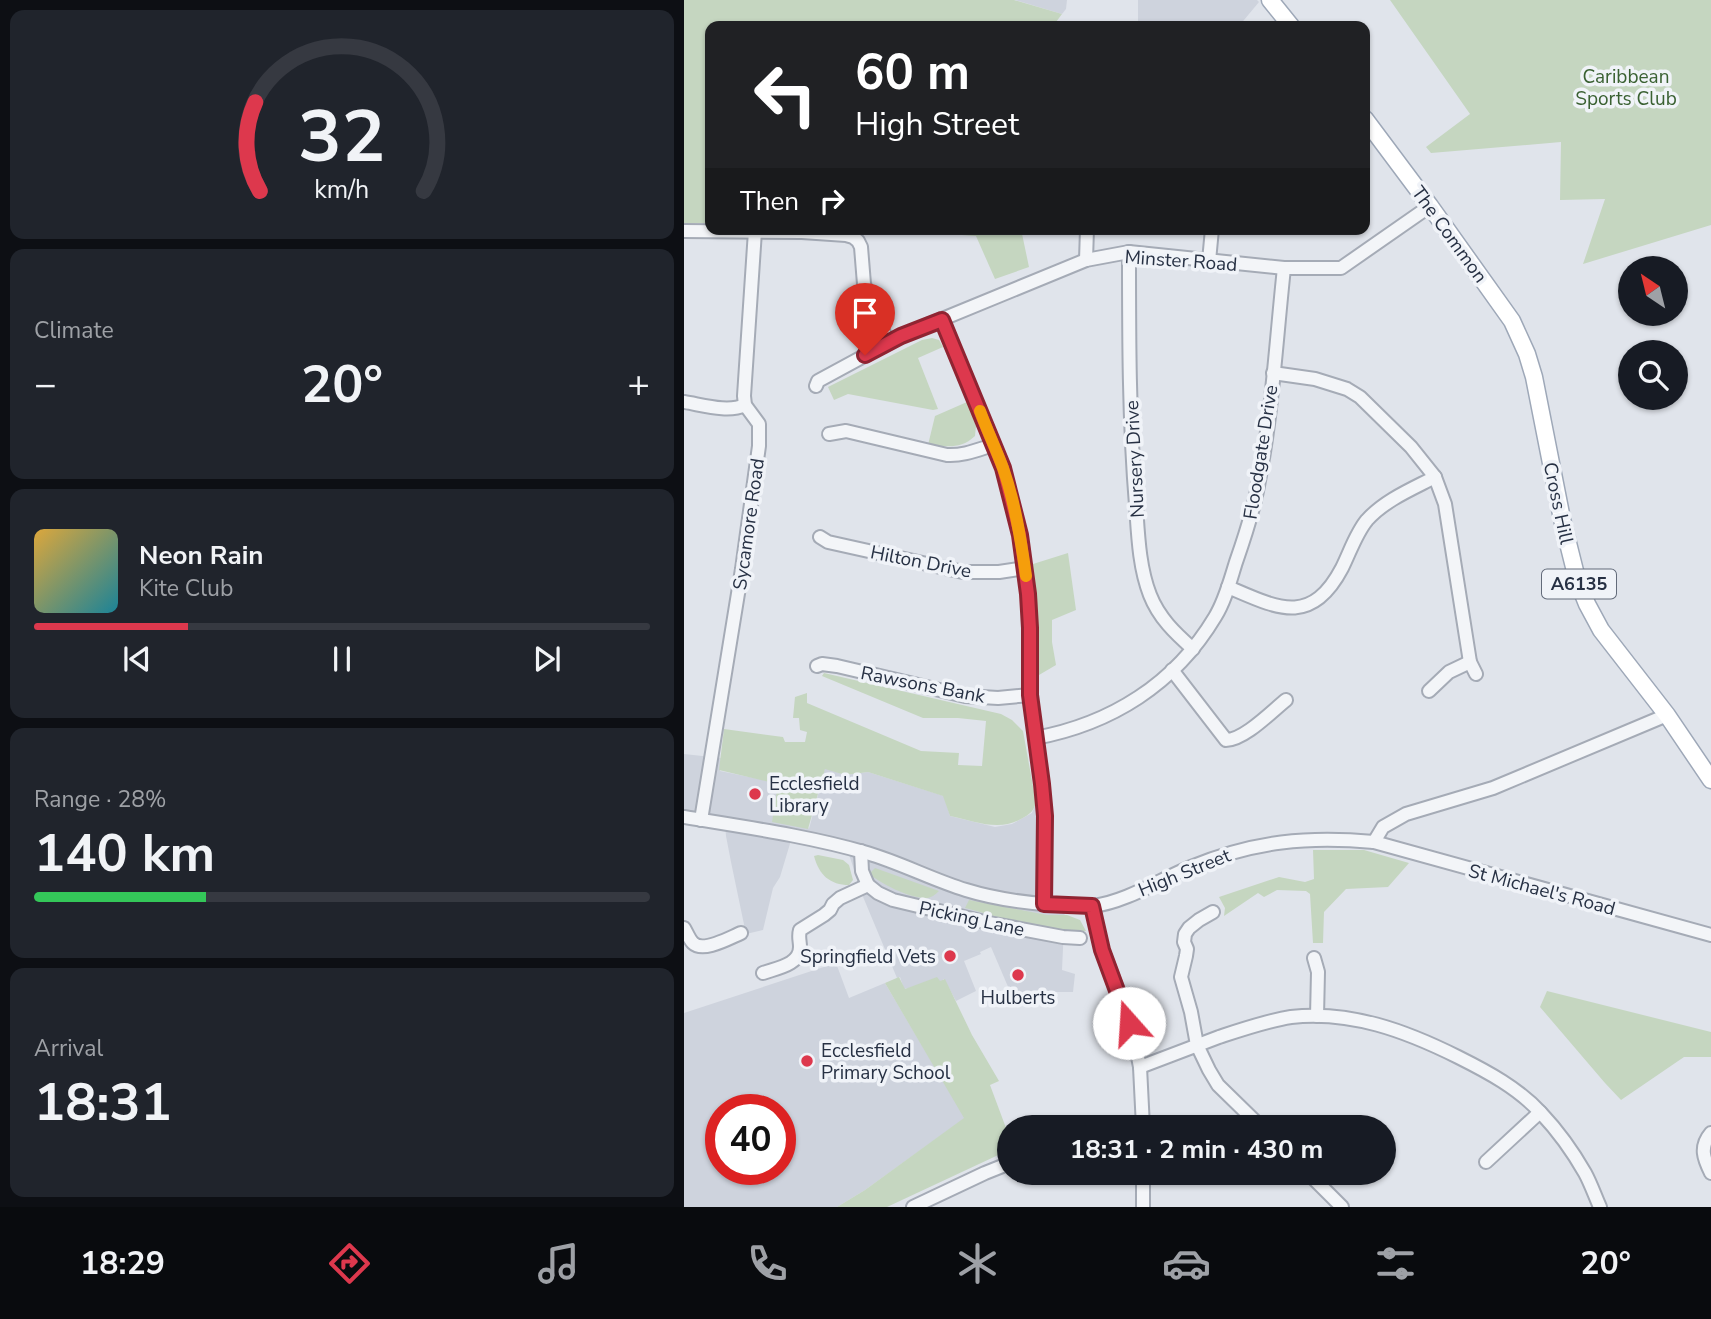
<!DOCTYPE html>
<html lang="en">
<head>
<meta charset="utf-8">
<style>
  :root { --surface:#171b24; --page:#20242c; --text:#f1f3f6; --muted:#9ea1a6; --line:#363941; --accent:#dd384d }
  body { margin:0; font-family:"Nunito Sans",sans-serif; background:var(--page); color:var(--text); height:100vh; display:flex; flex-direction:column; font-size:26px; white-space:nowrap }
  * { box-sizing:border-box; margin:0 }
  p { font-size:23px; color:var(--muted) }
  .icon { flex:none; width:38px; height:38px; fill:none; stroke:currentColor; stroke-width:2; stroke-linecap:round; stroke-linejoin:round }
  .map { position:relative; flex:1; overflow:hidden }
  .side { display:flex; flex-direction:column; gap:10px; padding:10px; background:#0d0f14; width:684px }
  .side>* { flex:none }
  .guide { position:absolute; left:21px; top:21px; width:665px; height:214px; border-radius:14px; box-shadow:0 2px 5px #0004; background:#202124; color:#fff; overflow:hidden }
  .needle { width:46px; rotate:325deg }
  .tools { position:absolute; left:934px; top:256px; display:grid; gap:14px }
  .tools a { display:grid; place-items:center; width:70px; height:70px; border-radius:50%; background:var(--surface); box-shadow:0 2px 5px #0004; font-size:35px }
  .speed { position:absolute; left:21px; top:1094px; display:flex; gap:14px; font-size:35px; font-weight:700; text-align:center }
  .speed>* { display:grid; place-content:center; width:91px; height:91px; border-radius:50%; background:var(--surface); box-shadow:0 2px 5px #0004; line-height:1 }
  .speed .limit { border:10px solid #d22; background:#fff; color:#111 }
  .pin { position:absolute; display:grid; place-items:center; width:60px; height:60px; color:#fff; margin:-72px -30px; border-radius:50% 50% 50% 0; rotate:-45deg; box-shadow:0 0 7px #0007 }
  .pin .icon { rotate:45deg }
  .me { position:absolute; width:77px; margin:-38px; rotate:341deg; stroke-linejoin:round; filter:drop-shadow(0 0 5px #0008) }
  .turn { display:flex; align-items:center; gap:24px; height:147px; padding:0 35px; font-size:32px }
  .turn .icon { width:91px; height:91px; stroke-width:2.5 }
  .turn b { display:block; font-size:49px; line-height:60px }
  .then { display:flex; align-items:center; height:66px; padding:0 35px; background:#0003; gap:14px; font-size:26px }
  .big { font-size:52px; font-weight:700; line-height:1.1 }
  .side .tile { flex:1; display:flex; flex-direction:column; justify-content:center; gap:10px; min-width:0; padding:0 24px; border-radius:14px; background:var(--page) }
  .side .dial { align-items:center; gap:0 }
  .dial svg { height:182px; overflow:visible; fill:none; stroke:var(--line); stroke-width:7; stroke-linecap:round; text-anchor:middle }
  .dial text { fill:var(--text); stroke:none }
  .song { display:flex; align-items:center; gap:21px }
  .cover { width:84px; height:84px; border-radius:10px; background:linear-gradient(135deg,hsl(40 70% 55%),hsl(190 70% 35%)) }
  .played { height:7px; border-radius:4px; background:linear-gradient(90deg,var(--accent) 25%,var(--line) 25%) }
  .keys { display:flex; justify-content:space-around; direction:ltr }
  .heat { display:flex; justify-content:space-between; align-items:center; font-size:38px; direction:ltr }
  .charge { height:10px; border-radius:5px; background:linear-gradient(90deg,#34c759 28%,var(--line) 0) }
  .trip { position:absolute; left:313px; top:1115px; width:399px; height:70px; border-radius:35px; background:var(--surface); box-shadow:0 2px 5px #0004; font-weight:700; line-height:70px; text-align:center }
  .menu { display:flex; height:112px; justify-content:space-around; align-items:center; background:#090b0e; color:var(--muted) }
  .menu .icon { width:49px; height:49px }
  .menu .selected { color:var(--accent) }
  .menu b { font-size:32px; color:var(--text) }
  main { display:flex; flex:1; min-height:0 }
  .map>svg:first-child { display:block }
  .built { fill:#ced3dd; fill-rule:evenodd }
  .green { fill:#c5d6c0 }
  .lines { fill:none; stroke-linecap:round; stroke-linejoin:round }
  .minor-casing { stroke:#a5abb6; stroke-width:16 }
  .major-casing { stroke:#9ea8b8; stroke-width:19 }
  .minor { stroke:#f3f5f8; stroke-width:12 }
  .major { stroke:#fff; stroke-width:16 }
  .route-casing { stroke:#902432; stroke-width:18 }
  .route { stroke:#dd384d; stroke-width:12 }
  .slow { stroke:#f59e0b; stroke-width:12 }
  .poi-dot { fill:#dd384d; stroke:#f0f3f8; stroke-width:2.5 }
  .labels { text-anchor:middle; stroke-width:7; stroke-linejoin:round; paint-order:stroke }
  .shield { fill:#f0f3f8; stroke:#636b7a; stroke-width:2 }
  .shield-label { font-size:18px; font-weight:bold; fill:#273144 }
  .park-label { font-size:19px; fill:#3a6132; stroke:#f0f3f8 }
  .street-label { font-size:19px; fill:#273144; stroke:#f0f3f8 }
  .poi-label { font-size:19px; fill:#273144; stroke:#f0f3f8; text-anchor:start }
</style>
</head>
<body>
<main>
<section class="side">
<div class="tile dial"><svg viewBox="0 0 100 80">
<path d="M14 69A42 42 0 1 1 86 69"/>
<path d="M14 69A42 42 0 0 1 12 30" stroke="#dd384d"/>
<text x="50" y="56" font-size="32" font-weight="700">32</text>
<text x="50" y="72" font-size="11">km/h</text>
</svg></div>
<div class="tile"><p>Climate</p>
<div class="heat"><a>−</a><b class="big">20°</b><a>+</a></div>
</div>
<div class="tile">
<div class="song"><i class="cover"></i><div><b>Neon Rain</b><p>Kite Club</p></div></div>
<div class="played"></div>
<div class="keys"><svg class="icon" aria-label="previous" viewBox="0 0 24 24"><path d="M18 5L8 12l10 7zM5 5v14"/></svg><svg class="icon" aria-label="pause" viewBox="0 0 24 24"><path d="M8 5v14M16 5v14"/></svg><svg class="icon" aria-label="next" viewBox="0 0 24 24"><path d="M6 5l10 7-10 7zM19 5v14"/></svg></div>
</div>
<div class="tile"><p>Range · 28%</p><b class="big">140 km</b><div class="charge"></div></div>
<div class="tile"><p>Arrival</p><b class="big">18:31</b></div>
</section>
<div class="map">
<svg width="1027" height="1207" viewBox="0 0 1027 1207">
  <rect width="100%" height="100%" fill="#e0e4eb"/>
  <g class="built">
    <path d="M331 0H383L382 9 378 14Z"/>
    <path d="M454 0H573L575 2 555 26H454Z"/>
    <path d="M0 754 37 758 36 771 94 783 125 829 141 768 161 775 184 772 260 796 266 816 311 827 328 824 348 813 352 803 361 816 360 904 381 905 378 970 391 974 389 992H354V996L331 1003 307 947 296 952 297 954 280 961 292 991 272 1001 260 979 256 982 220 989 216 977 213 978 177 892 163 848 108 837 96 877 89 888 79 930 62 934 47 862 42 836 41 824 0 817Z"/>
    <path d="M152 963 165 998 201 983 281 1118 181 1190 153 1207H0V1013ZM37 1110H96V1169H37Z"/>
  </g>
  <g class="green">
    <path d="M0 0H330L378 14 369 26H26V223H0Z"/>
    <path d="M706 0H1027V225L899 264 921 199 876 200 877 142 747 153 742 147 786 114Z"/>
    <path d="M194 229H337L345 267 311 279 292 236Z"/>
    <path d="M248 338 255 340 259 347 234 358 254 409 249 410 164 394 150 400 144 387 238 340Z"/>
    <path d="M283 402 292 426 291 436C276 450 263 446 244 445L251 416Z"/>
    <path d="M384 553 392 610 368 620V642L372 665 355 675 349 564Z"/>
    <path d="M140 673 317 714 328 720 339 731 352 803C349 812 346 814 337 819 315 832 290 821 266 816L259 796 184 772 161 775 141 769 124 829 88 822 94 784 35 770 40 729 99 737 101 742H121L123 732 116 730 115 718H109L111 697 123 693V703L237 751 275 753 274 765 298 766 302 721 274 718H239L138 676Z"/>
    <path d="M629 850H680L725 863 704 887 662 889 640 912 639 943H629L626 894 622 891 593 890 580 897 574 893 540 916 541 908 535 897 595 877 621 882 630 879Z"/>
    <path d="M134 855 159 860 165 865 169 880 165 885C146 885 135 875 130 856Z"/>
    <path d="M191 868 255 891C251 895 246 899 240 898 223 897 198 884 185 874Z"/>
    <path d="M285 900 363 915H383L396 920 402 931C367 935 316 917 281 908Z"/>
    <path d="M215 977 221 989 253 977 256 981 261 979 288 1035 315 1081 306 1085 325 1136V1150L203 1207H153L181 1190 280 1118 201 983Z"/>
    <path d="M863 991 1027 1032V1057H1000L937 1100 921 1083 856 1007Z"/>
  </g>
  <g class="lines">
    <defs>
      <g id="minor">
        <path d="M0 231 118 232 162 235 169 237 174 241 177 247 180 284 204 343"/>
        <path d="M445 252C445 337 445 421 452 505 454 534 455 567 466 595 475 618 491 633 509 649"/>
        <path d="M402 260 403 229"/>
        <path d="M525 261 528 229"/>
        <path d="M258 319 319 468 336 535 344 594 346 628V695L358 784 361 816 360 904"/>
        <path d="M589 373 631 379 663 389 676 397 727 447 751 477 761 504 786 662 792 674"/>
        <path d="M132 386 134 381 217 336 402 260 445 252 600 268H657L746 206"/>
        <path d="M0 402C19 405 44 413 61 405"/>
        <path d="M145 434 162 431 263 455C279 456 293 450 309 445"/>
        <path d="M136 537 144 542 279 572H315L341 568"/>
        <path d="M544 587C593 608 627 627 658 568 666 552 672 533 683 520 701 500 728 489 751 477"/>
        <path d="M133 666 138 664 153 666 281 696 314 698 346 695"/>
        <path d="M488 670 542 740C560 740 587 712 602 700"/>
        <path d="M745 691 765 672 786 662"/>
        <path d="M351 738C427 724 491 684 531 617 541 601 546 581 552 562 560 539 568 515 573 491 588 418 592 342 600 268"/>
        <path d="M0 817C60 827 125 836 183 853 217 863 249 880 282 890 311 899 341 903 371 905 383 905 397 907 409 906 442 902 477 879 507 867 570 841 624 836 690 842L1027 935"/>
        <path d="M17 820 58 569 75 446V424L61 405 60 396 71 231"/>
        <path d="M690 842 699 827 722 814 809 788 983 715"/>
        <path d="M177 851 178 871 184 885 194 893 209 900 305 923 379 937 396 938"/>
        <path d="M408 906 418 949 439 1004 451 1042 456 1067 459 1127"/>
        <path d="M529 912 515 920 505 928 501 934 500 942 503 949 502 956 497 977 507 1012 513 1045 525 1070 534 1085 577 1127"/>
        <path d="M0 928C3 933 5 939 9 943 19 953 45 938 57 933"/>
        <path d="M630 958 634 972 633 1016"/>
        <path d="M79 973C93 968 116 965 116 947 116 940 114 937 116 930L140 915 146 910 149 904 156 898 184 885"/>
        <path d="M456 1067C482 1057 509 1047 535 1037 559 1029 582 1021 607 1017 666 1010 722 1031 774 1057 804 1072 834 1088 857 1113 874 1131 889 1152 901 1173 907 1184 911 1196 916 1207"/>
        <path d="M1027 1133C1015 1147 1020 1159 1027 1173"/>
        <path d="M802 1162 856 1112"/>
        <path d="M623 1172 658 1207"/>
        <path d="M229 1207 301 1173 326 1163"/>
        <path d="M459 1207V1172"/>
      </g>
      <g id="major">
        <path d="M586 0 607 26"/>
        <path d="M681 119 746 206 828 321 843 354 850 377 878 519 893 579 903 604 917 630 983 715 1027 780"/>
      </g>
    </defs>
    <use href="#minor" class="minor-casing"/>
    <use href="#major" class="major-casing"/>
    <use href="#minor" class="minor"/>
    <use href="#major" class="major"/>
  </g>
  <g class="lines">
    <defs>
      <path id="route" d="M181 355 217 336 258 320 319 468 336 535 344 594 346 628V695L358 784 361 816 360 904 408 906 418 950 445 1023"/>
    </defs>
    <use href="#route" class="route-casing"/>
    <use href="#route" class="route"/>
    <path class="slow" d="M296 411C303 430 312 449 319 468 331 502 337 540 342 576"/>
  </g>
  <g class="poi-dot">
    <circle cx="71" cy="794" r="7"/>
    <circle cx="266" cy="956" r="7"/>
    <circle cx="334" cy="975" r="7"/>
    <circle cx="123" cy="1061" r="7"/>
  </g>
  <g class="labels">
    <rect class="shield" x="858" y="569.5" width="74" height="29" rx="5"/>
    <g class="shield-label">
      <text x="895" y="590">A6135</text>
    </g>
    <g class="park-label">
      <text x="942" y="83">Caribbean<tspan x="942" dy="22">Sports Club</tspan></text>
    </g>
    <g class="street-label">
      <text transform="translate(766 234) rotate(54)" y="7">The Common</text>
      <text transform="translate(497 260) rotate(4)" y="7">Minster Road</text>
      <text transform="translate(576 452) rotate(-81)" y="7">Floodgate Drive</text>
      <text transform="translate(450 459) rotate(-93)" y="7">Nursery Drive</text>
      <text transform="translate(875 503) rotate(78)" y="7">Cross Hill</text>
      <text transform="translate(64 524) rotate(-82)" y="7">Sycamore Road</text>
      <text transform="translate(237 561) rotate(11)" y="7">Hilton Drive</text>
      <text transform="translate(239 684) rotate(11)" y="7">Rawsons Bank</text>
      <text transform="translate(500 872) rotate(-22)" y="7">High Street</text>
      <text transform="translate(858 889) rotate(15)" y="7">St Michael's Road</text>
      <text transform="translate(288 918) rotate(12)" y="7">Picking Lane</text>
    </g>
    <g class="poi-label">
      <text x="85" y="790">Ecclesfield<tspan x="85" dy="22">Library</tspan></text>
      <text x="252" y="963" text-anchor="end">Springfield Vets</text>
      <text x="334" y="1004" text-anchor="middle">Hulberts</text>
      <text x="137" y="1057">Ecclesfield<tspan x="137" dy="22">Primary School</tspan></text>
    </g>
  </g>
</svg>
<div class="tools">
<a><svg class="needle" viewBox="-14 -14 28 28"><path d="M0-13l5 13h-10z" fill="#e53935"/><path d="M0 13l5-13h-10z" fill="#9ea1a6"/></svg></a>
<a><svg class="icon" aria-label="search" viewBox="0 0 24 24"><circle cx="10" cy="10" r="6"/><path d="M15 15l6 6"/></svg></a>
</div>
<div class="speed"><div class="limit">40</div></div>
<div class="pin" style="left:181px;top:355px;background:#d93025"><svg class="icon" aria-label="arrive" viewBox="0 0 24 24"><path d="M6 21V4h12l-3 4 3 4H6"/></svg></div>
<svg class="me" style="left:445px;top:1023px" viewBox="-20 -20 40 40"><circle r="19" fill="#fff"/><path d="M0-13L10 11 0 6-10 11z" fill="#dd384d"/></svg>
<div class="trip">18:31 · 2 min · 430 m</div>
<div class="guide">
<div class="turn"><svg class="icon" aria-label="left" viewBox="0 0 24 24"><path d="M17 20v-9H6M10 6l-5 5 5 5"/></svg><div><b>60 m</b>High Street</div></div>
<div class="then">Then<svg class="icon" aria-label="right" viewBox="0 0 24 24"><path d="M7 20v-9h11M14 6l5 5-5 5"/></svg></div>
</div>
</div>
</main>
<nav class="menu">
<b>18:29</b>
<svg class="icon selected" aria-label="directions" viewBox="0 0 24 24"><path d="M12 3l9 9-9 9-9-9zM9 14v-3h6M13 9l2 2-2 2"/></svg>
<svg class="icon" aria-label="music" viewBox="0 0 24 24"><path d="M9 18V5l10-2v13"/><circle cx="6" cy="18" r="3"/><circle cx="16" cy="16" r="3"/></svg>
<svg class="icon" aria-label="phone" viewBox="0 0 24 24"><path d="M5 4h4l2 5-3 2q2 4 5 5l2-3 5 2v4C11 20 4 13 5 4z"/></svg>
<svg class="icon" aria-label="climate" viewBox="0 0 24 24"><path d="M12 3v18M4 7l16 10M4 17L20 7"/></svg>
<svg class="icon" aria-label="car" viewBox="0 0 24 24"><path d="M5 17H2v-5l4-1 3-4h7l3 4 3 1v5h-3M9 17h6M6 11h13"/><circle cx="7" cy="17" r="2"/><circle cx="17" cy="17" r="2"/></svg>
<svg class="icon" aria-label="filters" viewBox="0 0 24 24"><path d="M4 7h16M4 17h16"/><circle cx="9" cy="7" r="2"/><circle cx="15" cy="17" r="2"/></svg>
<b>20°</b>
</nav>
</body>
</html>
